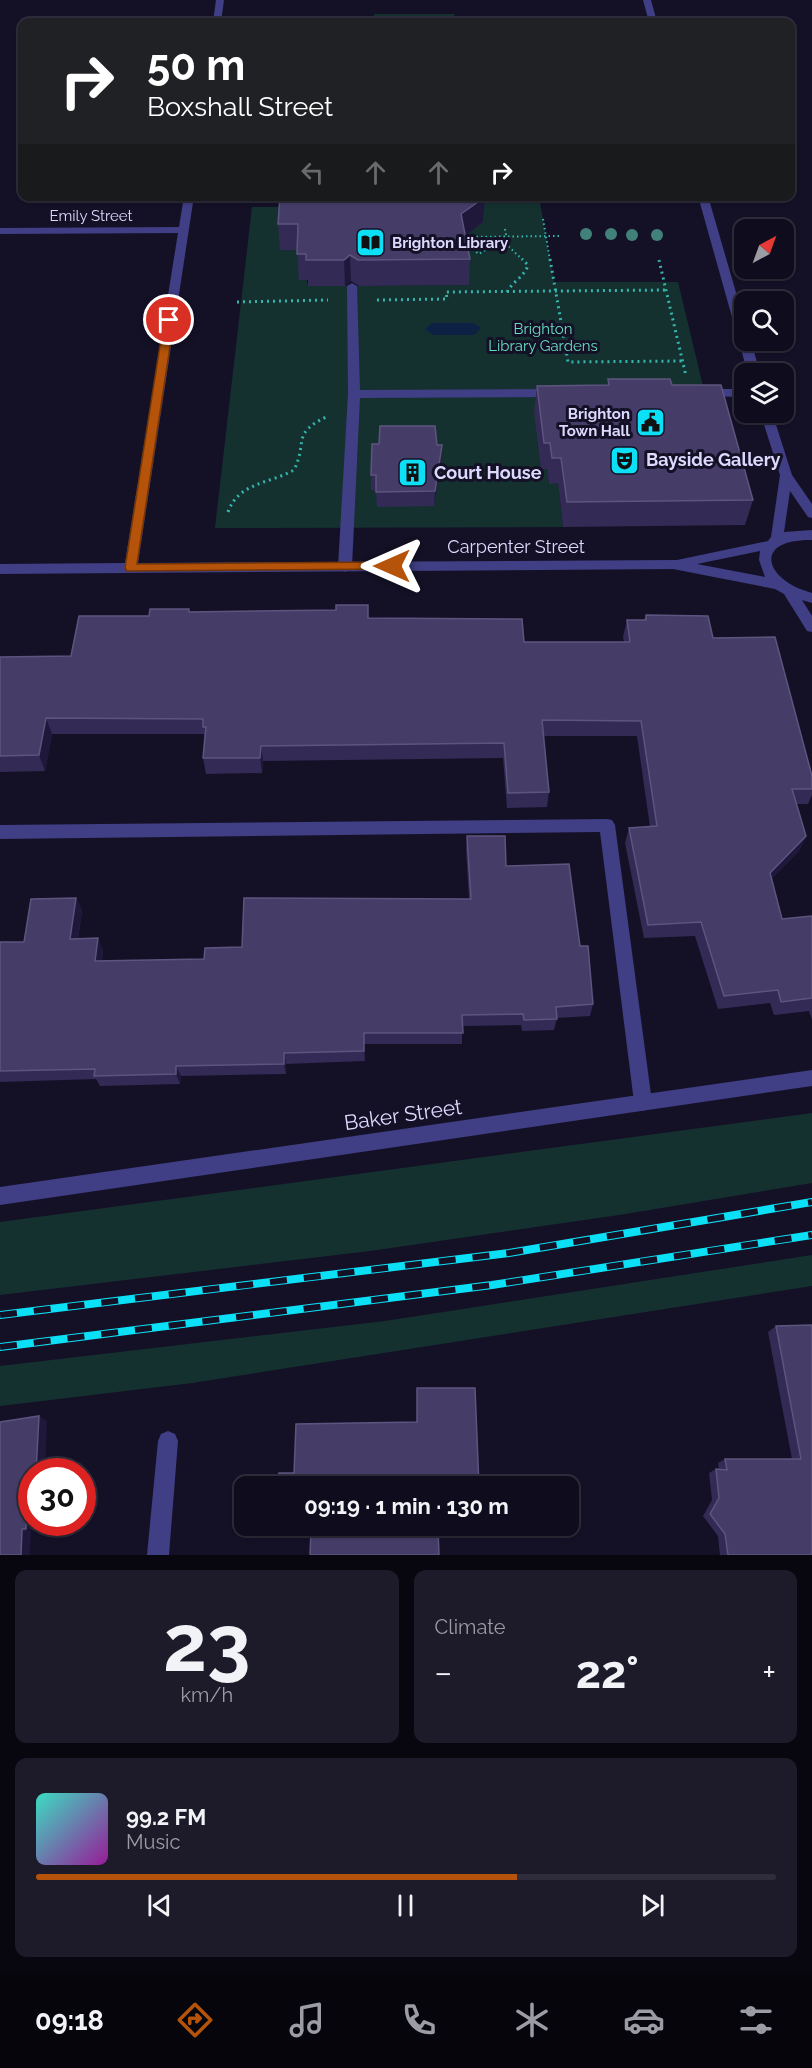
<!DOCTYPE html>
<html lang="en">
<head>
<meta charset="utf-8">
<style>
  :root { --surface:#0f0d1d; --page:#1d1b2a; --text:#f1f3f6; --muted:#9b9ca4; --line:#2f2d3b; --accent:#b45309 }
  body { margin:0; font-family:Raleway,sans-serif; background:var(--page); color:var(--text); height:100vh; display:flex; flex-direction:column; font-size:22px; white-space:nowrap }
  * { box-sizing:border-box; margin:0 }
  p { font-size:20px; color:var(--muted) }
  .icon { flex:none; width:33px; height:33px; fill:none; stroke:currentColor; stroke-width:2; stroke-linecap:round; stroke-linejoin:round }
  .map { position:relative; height:1555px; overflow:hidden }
  .panel { display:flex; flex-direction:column; gap:15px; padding:15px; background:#080710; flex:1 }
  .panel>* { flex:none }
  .guide { position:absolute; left:18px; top:18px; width:777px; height:183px; border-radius:12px; box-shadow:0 2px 4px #0004,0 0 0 2px var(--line); background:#202124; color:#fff; overflow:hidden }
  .needle { width:39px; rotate:41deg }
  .controls { position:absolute; left:734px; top:219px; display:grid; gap:12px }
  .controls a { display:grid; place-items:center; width:60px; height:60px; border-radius:12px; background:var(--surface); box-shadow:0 2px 4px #0004,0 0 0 2px var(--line); font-size:30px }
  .speed { position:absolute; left:18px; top:1458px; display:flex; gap:12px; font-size:30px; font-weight:700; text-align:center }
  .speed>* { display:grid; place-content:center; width:78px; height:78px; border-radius:50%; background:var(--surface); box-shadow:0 2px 4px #0004,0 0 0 2px var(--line); line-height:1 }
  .speed .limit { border:9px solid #d22; background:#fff; color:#111 }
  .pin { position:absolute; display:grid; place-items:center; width:51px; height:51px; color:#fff; margin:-26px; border:3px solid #fff; border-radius:50%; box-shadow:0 2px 6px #0007 }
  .me { position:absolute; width:66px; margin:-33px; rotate:270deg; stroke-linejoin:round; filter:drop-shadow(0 0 4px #0008) }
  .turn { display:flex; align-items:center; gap:21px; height:126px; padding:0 30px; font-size:27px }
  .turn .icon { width:78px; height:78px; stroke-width:2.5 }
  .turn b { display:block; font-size:42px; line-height:51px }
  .lanes { display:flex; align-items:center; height:57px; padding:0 30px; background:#0003; justify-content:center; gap:30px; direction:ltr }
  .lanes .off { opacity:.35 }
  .big { font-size:45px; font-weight:700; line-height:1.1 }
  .panel .tile { flex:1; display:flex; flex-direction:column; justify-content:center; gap:9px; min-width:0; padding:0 21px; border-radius:12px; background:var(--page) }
  .panel .dial { align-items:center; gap:0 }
  .dial b { font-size:78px; line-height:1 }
  .song { display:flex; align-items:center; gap:18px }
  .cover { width:72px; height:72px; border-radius:9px; background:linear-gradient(135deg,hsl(170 70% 55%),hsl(300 70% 35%)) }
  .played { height:6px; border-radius:3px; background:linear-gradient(90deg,var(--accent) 65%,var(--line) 65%) }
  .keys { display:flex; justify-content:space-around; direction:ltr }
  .heat { display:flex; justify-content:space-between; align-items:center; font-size:33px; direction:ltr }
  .panel .tiles { flex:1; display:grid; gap:15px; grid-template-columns:1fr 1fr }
  .tile:last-child { grid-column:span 2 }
  .trip { position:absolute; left:234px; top:1476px; width:345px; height:60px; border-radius:12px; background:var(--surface); box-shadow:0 2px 4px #0004,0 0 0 2px var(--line); font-weight:700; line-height:60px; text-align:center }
  .tabs { display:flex; height:96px; justify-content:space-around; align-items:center; background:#06050c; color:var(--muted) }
  .tabs .icon { width:42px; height:42px }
  .tabs .selected { color:var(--accent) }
  .tabs b { font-size:27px; color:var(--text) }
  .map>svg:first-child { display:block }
  .green { fill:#143130 }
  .water { fill:#0d2145 }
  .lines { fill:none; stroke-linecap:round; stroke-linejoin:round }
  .path-far1 { stroke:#35b5ad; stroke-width:2; stroke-dasharray:1.5 3; stroke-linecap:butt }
  .path { stroke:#35b5ad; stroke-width:3; stroke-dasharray:2 4; stroke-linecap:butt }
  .lane { fill:#403e84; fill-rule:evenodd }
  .street { fill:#403e84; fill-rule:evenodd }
  .rail-casing { stroke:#0ce0f6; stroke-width:8 }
  .rail { stroke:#141127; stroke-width:6; stroke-dasharray:17; stroke-linecap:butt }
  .tree { fill:#41817a }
  .wall { fill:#332a55 }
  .shaded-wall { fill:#1f183b }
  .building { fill:#453d67; stroke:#5d557f; stroke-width:1.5 }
  .route { fill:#b45309; stroke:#753606; stroke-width:1.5 }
  .labels { text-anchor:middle; stroke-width:6; stroke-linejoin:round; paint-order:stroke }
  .far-street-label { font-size:15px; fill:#ddd9fe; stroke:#141127 }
  .far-poi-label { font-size:15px; font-weight:bold; fill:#ddd9fe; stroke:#141127; text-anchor:start }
  .far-park-label { font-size:15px; fill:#66dcbe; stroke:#141127 }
  .poi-label { font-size:18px; font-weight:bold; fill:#ddd9fe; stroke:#141127; text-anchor:start }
  .street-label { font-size:18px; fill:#ddd9fe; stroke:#141127 }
  .near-street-label { font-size:21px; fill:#ddd9fe; stroke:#141127 }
</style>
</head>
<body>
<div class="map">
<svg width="812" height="1555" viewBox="0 0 812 1555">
  <rect width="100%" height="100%" fill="#141127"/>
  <g class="green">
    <path d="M374 14H454L455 22H373Z"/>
    <path d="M453 196 539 197 554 282H678L703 386 541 468 547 469 549 483H558L563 527 215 528 252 207H283L280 249 300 250 308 286 469 285 459 237 476 227Z"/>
    <path d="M812 1113V1183L619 1215 370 1251 0 1295V1222Z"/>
    <path d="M812 1255V1286L192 1383 0 1406V1366L385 1321Z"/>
  </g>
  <path class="water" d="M432 323H473L481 328 474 335H433L425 329Z"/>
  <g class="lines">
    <g class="path-far1">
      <path d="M543 219 550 260"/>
      <path d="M505 229 508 246 523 260"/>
      <path d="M463 237 560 236"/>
      <path d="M474 237 471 248 479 254 506 237"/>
    </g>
    <g class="path">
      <path d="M550 259 568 362 683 361"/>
      <path d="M659 260 686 376"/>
      <path d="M507 292C513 281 525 276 528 265L522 259"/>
      <path d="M377 300 447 299 446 292 667 290"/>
      <path d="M237 302 328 300"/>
      <path d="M524 328H562"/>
      <path d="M228 512C239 482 269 484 294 470 308 442 291 434 326 417"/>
    </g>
    <g class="lane">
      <path d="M352 283 357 286 360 390 555 389 561 393 555 397 360 398 352 567 345 572 338 567 348 394 347 286Z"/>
      <path d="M705 389H744V397L701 396 699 393Z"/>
      <path d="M607 819 612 820 615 825 652 1102 649 1108 643 1111 637 1108 634 1102 600 832 0 839V825Z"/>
    </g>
    <g class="street">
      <path d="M216 0H224L221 22H213Z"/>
      <path d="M643 0H651L657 22H649Z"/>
      <path d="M184 196H194L138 563 677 560 768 541 771 537 780 475 760 412H772L792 475 812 504V518L808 517 790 491 784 532 812 530V540C751 539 765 581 812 593V603L802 600 812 616V632L807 631 784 594 775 589 673 569 0 574V564L125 563 178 233 0 234V228L179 227ZM760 551 759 560 765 577 697 564Z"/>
      <path d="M698 196H708L744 320V340H751L760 374H748Z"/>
      <path d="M812 1070V1086L0 1205V1187Z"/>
      <path d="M168 1431 175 1434 178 1441 169 1555H147L158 1441 161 1434Z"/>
    </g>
    <defs>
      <g id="rail">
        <path d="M0 1315 509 1253 812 1202"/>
        <path d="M0 1347 492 1285 812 1235"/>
      </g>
    </defs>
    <use href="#rail" class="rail-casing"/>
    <use href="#rail" class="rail"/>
  </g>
  <g class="tree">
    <circle cx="586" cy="234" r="6"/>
    <circle cx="611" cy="234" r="6"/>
    <circle cx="632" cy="235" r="6"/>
    <circle cx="657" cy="235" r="6"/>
  </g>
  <g class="wall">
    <path d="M485 197 483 222 465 236 470 259 469 285 359 286 351 281 345 286H308V280H299L297 250H280L278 224Z"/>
    <path d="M608 379 672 385 753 500 745 525 563 527 558 483 549 484 547 469H541L534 412 537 386 607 385Z"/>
    <path d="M437 445H442L441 460 434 506 377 507 376 491 371 490V475Z"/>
    <path d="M190 612 368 618 524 642H624L623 637 627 620H644L646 615 713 638 812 776V795L808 804H796L806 836 799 851 772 878 782 919 812 916V1020L809 1011 774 1015 770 1003 718 1009 695 936 644 938 625 843 629 828 650 827 637 736H543L549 792 547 807 507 808 503 758 263 761 262 773 206 774 203 758 204 734H52L45 771 0 772V657L71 656 149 616Z"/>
    <path d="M467 836 506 866 580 946 593 1004 590 1016 557 1018 554 1030 522 1031 521 1025 462 1026V1044H364L365 1061 286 1064V1074L181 1076 180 1084 100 1086 96 1079 0 1082V942H24L76 898 82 911 78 939 103 950 102 961 204 959 242 947 469 899 466 849Z"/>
    <path d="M812 1325V1555H720L718 1536 703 1516 712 1500 709 1473 716 1469 719 1470 718 1463 725 1459H792L768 1332 776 1326Z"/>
    <path d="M481 1528 479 1530 438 1531 280 1532 277 1530Z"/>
  </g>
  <g class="shaded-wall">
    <path d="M485 197 483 222 460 240 461 214Z"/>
    <path d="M350 255 351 281 345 286 344 260Z"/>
    <path d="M442 445 441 460 434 506 435 491Z"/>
    <path d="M46 718 52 734 45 771 39 755Z"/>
    <path d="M261 746 263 761 262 773 260 758Z"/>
    <path d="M806 836 799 851 763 887 770 873Z"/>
    <path d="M76 898 82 911 76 951 70 939Z"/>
    <path d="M98 938 103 950 100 973 95 961Z"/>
    <path d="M284 1053 286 1064V1074L284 1064Z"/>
    <path d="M176 1066 181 1076 180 1084 176 1074Z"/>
    <path d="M39 1416 47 1421 45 1472H36Z"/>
    <path d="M27 1504 32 1505V1522H35V1531L26 1529Z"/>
    <path d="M22 1529 31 1531 30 1555H21Z"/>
  </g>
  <g class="building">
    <path d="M280 196H484L485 197 461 214 470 259 358 260 350 255 344 260H306V254H297L298 224H278Z"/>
    <path d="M608 379H670L672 385H721L753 500 567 502 561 458H552L550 443H544L537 386 609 385Z"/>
    <path d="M380 426H435L437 445H442L435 491 376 492V475H371L372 444H379Z"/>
    <path d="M336 605H368V618L522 619 524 642H630L627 620H646V615L708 616 713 638 775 637 812 776V789H792L806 836 770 873 782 919 812 916V998L781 1002 778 990 724 996 701 922 648 925 629 828 657 826 641 721 542 720 549 792 508 793 504 743 261 746 260 758H203L206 727H203V719L46 718 39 755 0 756V657L71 656 79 616H149L150 609H189V612L336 610Z"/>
    <path d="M467 836H505L506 866 569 864 580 946H588L593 1004 556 1007 557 1019 524 1020 523 1014 462 1015 463 1033H364V1051L284 1053V1064L176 1066V1074L94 1076 95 1069 0 1071V942H24L31 899 76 898 70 939 98 938 95 961 204 959 205 948 242 947 244 898 471 899Z"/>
    <path d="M812 1325V1555H728L725 1534 710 1514 719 1498 716 1469 727 1470 725 1459H801L776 1326Z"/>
    <path d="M417 1388H475L479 1486H278L279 1473H294L296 1424 417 1422Z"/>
    <path d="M39 1416 36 1472H32V1503L27 1504 26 1529H22L21 1555H0V1422Z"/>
    <path d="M277 1526H481V1528L438 1529 439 1555H310L311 1530H277Z"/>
  </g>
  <path class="route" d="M169 316 174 320 137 564 392 562 396 563V569L127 571 125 568 164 320Z"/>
  <defs>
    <symbol id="library-square" viewBox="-11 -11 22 22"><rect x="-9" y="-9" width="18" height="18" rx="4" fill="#0ce0f6" stroke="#141127"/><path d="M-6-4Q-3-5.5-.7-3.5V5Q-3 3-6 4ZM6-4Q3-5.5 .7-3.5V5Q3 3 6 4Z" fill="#111"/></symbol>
    <symbol id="civic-square" viewBox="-11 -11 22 22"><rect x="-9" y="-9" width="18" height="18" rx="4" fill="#0ce0f6" stroke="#141127"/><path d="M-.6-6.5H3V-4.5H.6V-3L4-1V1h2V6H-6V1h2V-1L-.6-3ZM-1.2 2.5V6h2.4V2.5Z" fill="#111"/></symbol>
    <symbol id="theatre-square" viewBox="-11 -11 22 22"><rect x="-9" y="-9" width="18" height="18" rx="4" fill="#0ce0f6" stroke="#141127"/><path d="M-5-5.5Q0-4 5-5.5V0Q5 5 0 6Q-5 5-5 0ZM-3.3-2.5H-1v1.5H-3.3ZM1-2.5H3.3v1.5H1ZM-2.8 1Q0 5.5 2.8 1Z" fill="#111"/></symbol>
    <symbol id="building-square" viewBox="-11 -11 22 22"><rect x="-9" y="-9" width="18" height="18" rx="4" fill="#0ce0f6" stroke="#141127"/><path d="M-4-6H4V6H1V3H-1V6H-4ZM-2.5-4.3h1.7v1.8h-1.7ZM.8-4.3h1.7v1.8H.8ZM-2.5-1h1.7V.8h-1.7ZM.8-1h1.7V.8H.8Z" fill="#111"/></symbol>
  </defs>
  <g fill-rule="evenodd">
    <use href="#library-square" x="354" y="226" width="33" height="33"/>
    <use href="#civic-square" x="634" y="406" width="33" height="33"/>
    <use href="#theatre-square" x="608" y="444" width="33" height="33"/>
    <use href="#building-square" x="396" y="456" width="33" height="33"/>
  </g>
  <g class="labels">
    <g class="far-street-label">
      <text x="91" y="221">Emily Street</text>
    </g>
    <g class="far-poi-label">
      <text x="392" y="248">Brighton Library</text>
      <text x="630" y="419" text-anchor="end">Brighton<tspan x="630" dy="17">Town Hall</tspan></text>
    </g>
    <g class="far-park-label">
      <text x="543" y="334">Brighton<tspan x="543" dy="17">Library Gardens</tspan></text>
    </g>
    <g class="poi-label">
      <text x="646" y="466">Bayside Gallery</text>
      <text x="434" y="479">Court House</text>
    </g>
    <g class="street-label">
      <text x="516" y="553">Carpenter Street</text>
    </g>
    <g class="near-street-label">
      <text transform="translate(403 1115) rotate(-8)" y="7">Baker Street</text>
    </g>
  </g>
</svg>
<div class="controls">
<a><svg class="needle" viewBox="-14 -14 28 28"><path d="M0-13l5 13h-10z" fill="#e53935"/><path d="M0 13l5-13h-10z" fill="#9b9ca4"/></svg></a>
<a><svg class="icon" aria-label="search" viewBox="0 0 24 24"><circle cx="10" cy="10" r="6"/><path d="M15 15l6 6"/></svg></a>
<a><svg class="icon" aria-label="layers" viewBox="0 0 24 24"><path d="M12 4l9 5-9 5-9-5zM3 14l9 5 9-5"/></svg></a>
</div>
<div class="speed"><div class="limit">30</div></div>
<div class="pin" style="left:169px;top:320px;background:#d93025"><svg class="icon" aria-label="arrive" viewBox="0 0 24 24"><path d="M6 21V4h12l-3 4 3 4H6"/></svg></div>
<svg class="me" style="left:392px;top:566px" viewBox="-20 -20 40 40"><path d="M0-17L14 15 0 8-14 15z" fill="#b45309" stroke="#fff" stroke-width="4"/></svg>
<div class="trip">09:19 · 1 min · 130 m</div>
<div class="guide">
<div class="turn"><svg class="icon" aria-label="right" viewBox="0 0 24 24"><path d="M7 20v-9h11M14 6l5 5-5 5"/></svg><div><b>50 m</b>Boxshall Street</div></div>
<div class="lanes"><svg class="icon off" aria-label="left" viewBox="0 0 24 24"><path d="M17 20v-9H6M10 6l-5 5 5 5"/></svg><svg class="icon off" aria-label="ahead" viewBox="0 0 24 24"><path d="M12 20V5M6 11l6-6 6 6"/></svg><svg class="icon off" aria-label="ahead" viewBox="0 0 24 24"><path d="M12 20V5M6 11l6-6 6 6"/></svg><svg class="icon" aria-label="right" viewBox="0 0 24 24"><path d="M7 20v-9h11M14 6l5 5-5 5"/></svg></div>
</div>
</div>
<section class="panel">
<div class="tiles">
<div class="tile dial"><b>23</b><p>km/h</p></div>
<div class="tile"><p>Climate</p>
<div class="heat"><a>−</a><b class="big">22°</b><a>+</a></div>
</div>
<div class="tile">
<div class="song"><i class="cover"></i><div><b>99.2 FM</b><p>Music</p></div></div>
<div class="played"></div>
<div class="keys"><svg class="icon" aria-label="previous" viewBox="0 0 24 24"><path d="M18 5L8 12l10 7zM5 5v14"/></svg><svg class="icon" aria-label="pause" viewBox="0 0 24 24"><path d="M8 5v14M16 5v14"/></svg><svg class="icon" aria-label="next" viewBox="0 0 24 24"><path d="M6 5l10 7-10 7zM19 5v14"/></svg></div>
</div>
</div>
</section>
<nav class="tabs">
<b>09:18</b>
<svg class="icon selected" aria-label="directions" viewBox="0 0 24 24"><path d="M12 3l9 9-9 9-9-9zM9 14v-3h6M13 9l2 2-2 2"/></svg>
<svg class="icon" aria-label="music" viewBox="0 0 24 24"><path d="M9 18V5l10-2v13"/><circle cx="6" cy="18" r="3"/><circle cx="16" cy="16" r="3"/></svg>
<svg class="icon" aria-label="phone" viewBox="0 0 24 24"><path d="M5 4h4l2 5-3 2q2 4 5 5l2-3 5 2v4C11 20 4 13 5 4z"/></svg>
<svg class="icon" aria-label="climate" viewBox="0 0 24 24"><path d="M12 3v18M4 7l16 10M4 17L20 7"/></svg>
<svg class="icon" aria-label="car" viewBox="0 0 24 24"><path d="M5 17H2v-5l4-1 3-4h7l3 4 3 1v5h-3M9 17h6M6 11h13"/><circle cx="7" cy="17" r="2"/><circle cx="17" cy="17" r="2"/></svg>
<svg class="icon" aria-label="filters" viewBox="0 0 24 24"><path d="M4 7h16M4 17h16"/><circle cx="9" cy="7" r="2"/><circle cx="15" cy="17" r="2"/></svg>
</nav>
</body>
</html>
